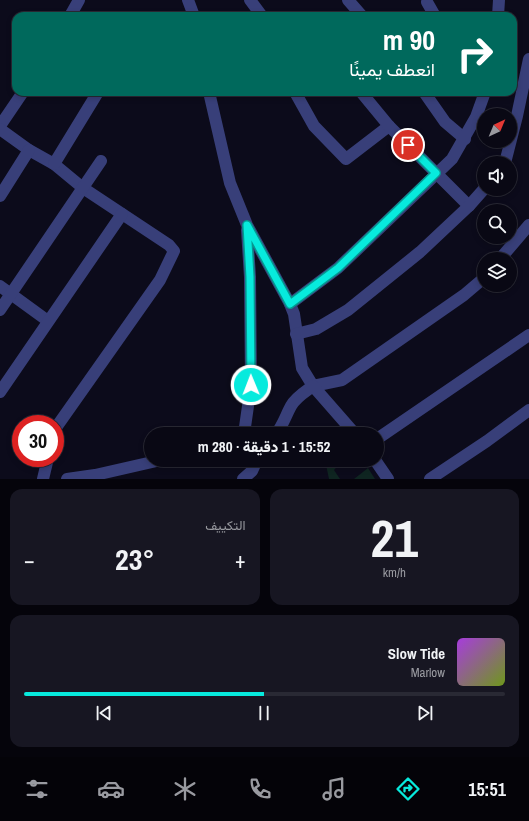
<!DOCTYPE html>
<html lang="ar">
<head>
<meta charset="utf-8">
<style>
  :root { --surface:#090814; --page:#171622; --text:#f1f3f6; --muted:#999aa0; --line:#292934; --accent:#07eadd }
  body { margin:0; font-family:"Archivo Narrow",Vazirmatn,sans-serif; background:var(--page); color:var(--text); direction:rtl; height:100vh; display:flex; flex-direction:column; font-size:15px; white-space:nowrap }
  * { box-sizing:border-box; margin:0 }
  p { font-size:13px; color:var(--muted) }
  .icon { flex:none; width:22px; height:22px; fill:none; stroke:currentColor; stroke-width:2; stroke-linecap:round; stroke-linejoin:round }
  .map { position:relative; height:479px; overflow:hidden; direction:ltr }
  .sheet { display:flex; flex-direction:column; gap:10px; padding:10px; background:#05040b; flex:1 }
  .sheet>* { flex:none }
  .hud { position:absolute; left:12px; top:12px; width:505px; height:84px; border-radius:12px; box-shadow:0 2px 6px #0003,0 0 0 1px var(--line); direction:rtl; background:#00695c; color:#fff; overflow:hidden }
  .needle { width:26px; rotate:44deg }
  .fabs { position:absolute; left:477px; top:108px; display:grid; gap:8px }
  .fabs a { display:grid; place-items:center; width:40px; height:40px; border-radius:50%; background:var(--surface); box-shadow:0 2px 6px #0003,0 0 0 1px var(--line); font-size:20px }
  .speed { position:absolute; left:12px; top:415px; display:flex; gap:8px; font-size:20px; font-weight:700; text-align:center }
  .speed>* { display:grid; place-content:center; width:52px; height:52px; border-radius:50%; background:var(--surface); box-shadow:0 2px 6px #0003,0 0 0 1px var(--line); line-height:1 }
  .speed .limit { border:6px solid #d22; background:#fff; color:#111 }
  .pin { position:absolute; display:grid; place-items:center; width:34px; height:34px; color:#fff; margin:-17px; border:2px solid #fff; border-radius:50%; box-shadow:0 1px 4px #0007 }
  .me { position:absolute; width:44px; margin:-22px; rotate:359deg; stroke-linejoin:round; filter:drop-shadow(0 0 3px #0008) }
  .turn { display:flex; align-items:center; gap:14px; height:84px; padding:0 16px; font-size:18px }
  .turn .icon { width:52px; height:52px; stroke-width:2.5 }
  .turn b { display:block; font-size:28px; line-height:34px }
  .big { font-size:30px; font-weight:800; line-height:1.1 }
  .sheet .card { flex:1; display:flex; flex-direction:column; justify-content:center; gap:6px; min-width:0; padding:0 14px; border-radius:12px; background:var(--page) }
  .sheet .dial { align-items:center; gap:0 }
  .dial b { font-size:52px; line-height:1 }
  .song { display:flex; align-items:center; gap:12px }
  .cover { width:48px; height:48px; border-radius:6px; background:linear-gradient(135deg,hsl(280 70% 55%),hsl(80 70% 35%)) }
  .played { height:4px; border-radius:2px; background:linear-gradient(90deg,var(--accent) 50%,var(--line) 50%) }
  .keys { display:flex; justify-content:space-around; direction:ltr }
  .heat { display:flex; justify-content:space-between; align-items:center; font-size:22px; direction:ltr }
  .sheet .tiles { flex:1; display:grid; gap:10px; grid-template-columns:1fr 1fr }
  .card:last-child { grid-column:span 2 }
  .trip { position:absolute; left:144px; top:427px; width:240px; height:40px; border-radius:20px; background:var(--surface); box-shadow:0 2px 6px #0003,0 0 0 1px var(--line); font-weight:800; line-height:40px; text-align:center; direction:rtl }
  .tab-bar { display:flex; height:64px; justify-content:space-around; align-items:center; background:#040308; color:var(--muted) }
  .tab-bar .icon { width:28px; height:28px }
  .tab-bar .selected { color:var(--accent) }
  .tab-bar b { font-size:18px; color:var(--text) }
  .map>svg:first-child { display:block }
  .green { fill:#0f2521 }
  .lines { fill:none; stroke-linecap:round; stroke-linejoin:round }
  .minor { stroke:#383f79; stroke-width:12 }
  .route-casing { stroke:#059890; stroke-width:10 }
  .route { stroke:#07eadd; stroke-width:7 }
</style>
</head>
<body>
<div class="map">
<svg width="529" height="479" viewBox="0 0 529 479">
  <rect width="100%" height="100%" fill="#0c0b1b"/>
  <g class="green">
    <path d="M325 460H343L334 470 340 479H329Z"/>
    <path d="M368 468 375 479H354Z"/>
  </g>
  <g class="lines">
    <g class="minor">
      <path d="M188 0 194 16"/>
      <path d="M250 0 262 16"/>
      <path d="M348 0 362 16"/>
      <path d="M427 2 435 16"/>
      <path d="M70 16 79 0"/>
      <path d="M498 16 499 0"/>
      <path d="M209 92 230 183 247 225 290 304 294 314 302 368 313 386 342 380 464 295 484 278"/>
      <path d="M295 92 314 126 346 159 389 126"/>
      <path d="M361 92 389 126 469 206"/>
      <path d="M424 92 445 122 465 139"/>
      <path d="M0 126 23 92"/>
      <path d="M0 129 29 150 54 164 83 188 169 245 174 251 160 280 55 429"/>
      <path d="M505 163 517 116 529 59"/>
      <path d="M54 164 98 92"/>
      <path d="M0 196 29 150"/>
      <path d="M500 259 529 225"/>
      <path d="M0 286 48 321"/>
      <path d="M290 304 338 268 452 159 476 117 485 92"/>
      <path d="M0 310 101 161"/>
      <path d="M296 334 316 329 348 310 420 252 469 206 484 189"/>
      <path d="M0 392 122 214"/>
      <path d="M244 434 251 385 250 277 247 230"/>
      <path d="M276 434C283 425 286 415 291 406 296 397 305 392 313 386L355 434"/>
      <path d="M377 439 529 335"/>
      <path d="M375 460 388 479"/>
      <path d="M43 479 48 458"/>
      <path d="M67 479 95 475 161 460"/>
      <path d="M243 479 252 471 257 460"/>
      <path d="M430 479 487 441 529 410"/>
    </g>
  </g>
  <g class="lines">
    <defs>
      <path id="route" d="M251 385 250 277 247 225 290 304 338 268 436 173 408 145"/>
    </defs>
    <use href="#route" class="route-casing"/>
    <use href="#route" class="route"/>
  </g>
</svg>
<div class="fabs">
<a><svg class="needle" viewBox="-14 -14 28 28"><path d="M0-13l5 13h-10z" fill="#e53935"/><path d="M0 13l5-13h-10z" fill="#999aa0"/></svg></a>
<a><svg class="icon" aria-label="sound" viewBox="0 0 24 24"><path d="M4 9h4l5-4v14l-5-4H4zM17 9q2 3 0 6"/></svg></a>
<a><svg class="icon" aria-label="search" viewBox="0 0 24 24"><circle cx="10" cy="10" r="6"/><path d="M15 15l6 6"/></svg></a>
<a><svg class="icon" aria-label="layers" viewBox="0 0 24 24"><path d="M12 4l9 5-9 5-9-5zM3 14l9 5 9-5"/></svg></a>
</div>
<div class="speed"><div class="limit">30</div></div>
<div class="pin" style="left:408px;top:145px;background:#d93025"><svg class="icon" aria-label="arrive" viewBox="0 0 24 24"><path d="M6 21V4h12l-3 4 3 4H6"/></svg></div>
<svg class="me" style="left:251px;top:385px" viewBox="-20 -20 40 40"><circle r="17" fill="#07eadd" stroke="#fff" stroke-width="3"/><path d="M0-11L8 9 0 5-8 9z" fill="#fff"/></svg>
<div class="trip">15:52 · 1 دقيقة · 280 m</div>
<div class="hud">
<div class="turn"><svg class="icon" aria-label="right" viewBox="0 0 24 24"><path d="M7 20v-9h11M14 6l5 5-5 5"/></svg><div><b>90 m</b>انعطف يمينًا</div></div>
</div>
</div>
<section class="sheet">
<div class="tiles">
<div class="card dial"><b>21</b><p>km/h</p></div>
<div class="card"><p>التكييف</p>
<div class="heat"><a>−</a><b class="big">23°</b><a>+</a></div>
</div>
<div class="card">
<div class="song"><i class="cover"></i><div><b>Slow Tide</b><p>Marlow</p></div></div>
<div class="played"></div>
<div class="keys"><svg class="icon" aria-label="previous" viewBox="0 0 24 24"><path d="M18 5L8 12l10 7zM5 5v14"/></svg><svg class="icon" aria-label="pause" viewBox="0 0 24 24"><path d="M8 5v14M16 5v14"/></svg><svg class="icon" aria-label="next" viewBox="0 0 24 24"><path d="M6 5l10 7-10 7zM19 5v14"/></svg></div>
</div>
</div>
</section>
<nav class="tab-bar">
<b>15:51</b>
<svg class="icon selected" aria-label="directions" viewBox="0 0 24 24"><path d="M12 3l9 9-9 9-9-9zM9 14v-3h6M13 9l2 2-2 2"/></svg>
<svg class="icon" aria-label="music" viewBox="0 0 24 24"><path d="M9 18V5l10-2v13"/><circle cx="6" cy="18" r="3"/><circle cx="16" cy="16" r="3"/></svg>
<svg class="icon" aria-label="phone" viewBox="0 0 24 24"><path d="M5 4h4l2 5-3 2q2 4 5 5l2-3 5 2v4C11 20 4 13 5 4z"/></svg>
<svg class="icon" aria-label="climate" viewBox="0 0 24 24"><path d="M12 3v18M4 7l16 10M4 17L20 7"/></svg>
<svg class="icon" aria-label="car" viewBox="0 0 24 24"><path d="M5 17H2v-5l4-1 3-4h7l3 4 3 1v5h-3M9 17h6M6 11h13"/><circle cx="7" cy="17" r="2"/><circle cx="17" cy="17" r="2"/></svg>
<svg class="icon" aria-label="filters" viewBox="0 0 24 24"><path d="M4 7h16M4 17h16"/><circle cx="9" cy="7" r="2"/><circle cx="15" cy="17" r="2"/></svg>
</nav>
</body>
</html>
